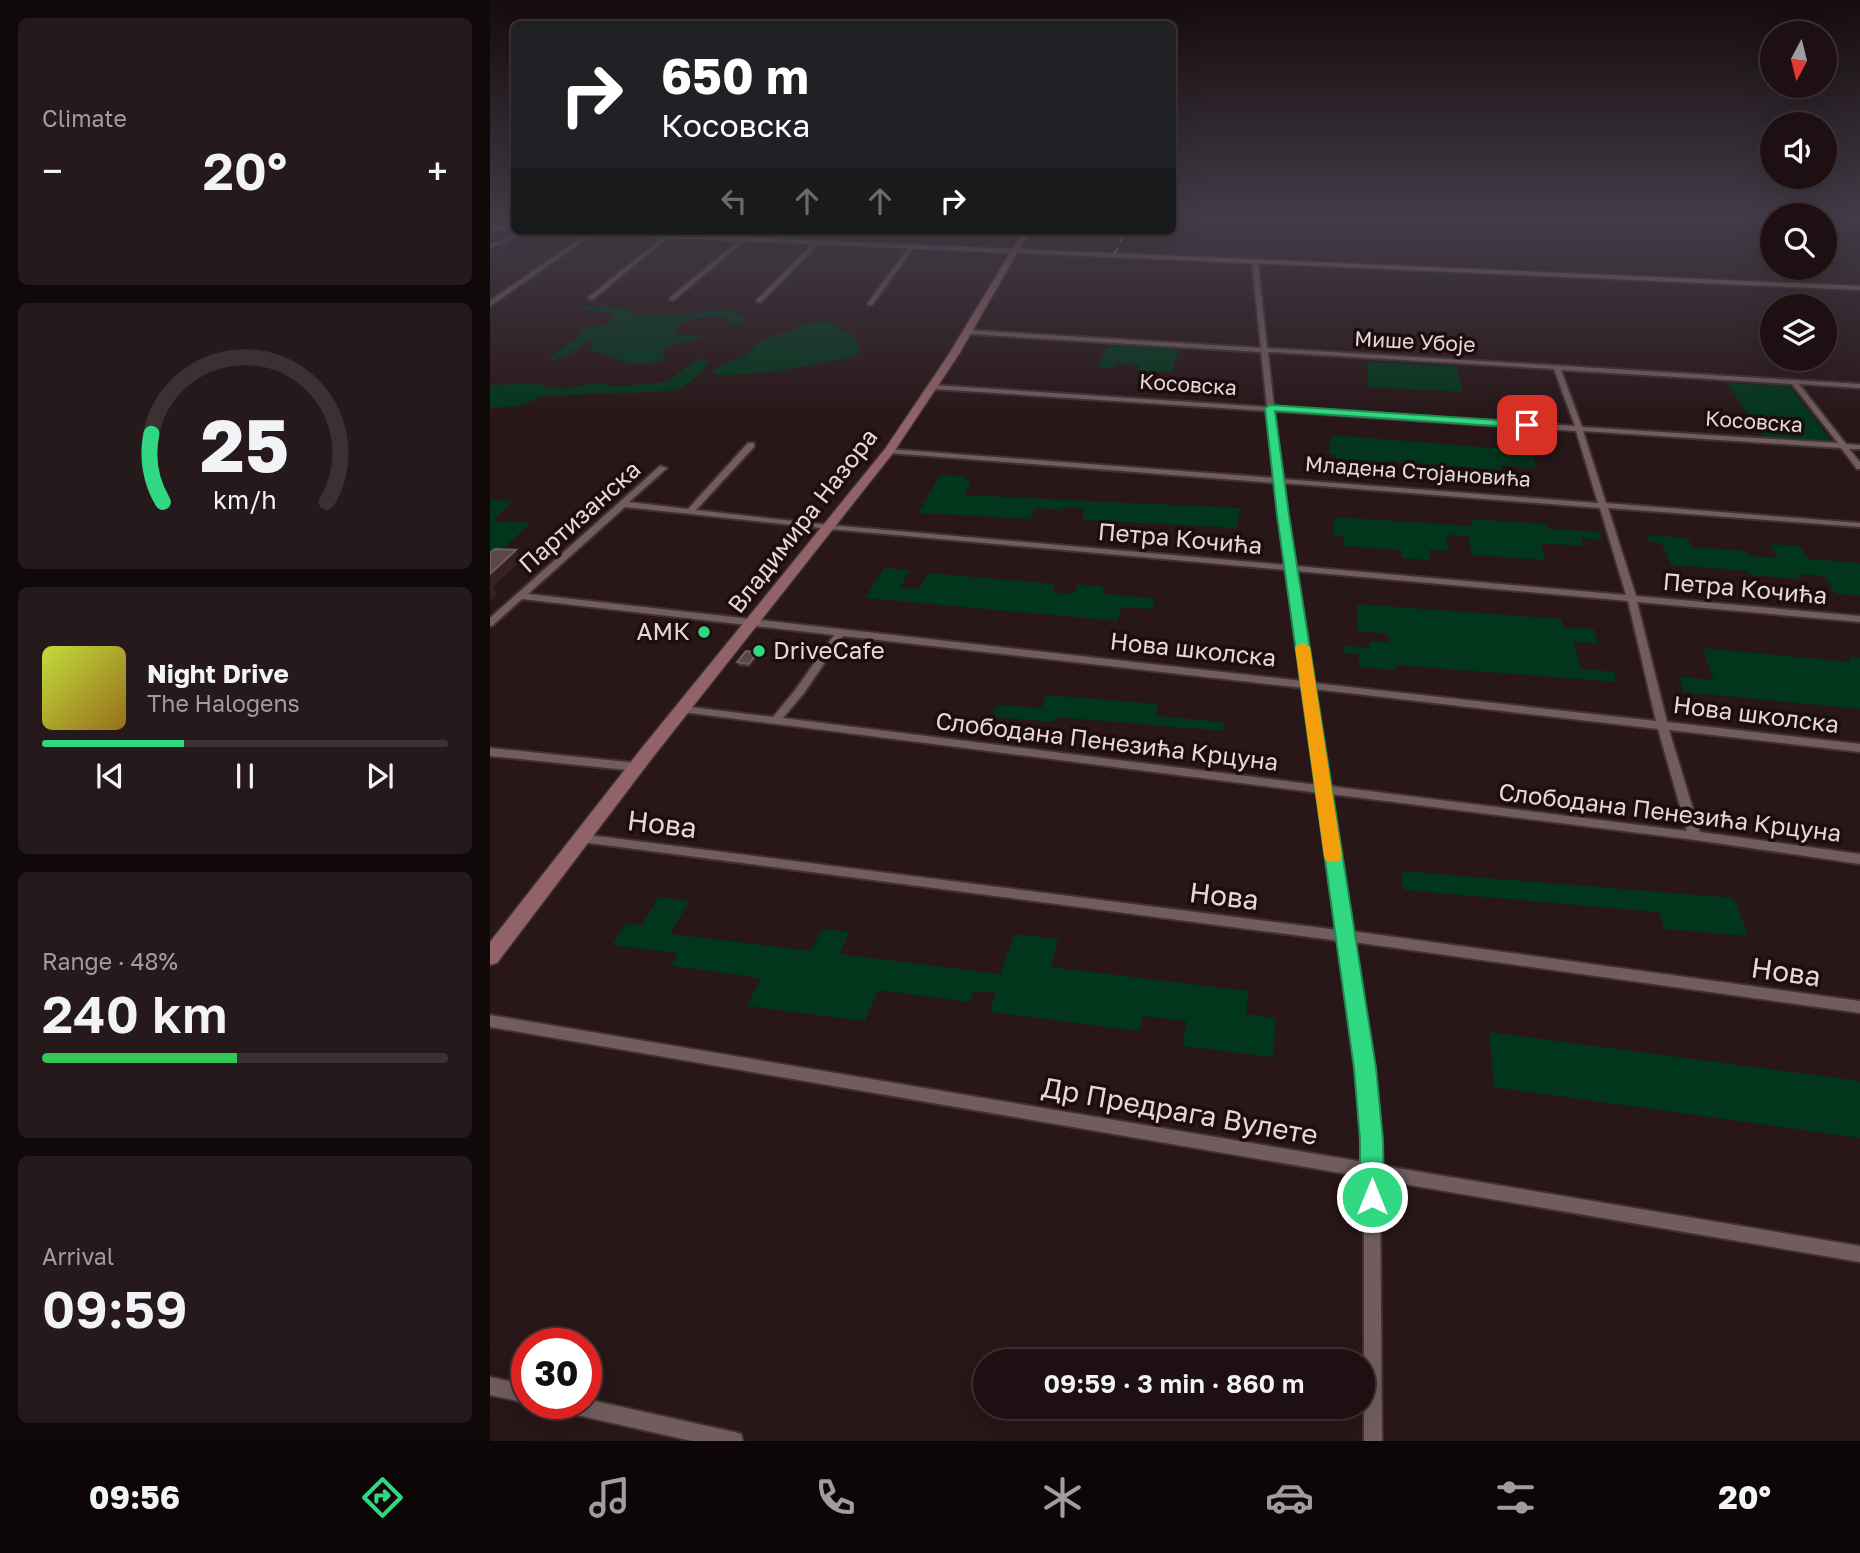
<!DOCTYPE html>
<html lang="en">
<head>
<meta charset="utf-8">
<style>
  :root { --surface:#1e1012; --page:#26191b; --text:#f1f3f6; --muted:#a19d9f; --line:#3c3032; --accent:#31d882 }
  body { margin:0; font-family:"Golos Text",sans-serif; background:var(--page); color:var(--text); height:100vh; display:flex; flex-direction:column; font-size:26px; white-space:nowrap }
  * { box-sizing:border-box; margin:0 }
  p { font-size:23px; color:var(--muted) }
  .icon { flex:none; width:38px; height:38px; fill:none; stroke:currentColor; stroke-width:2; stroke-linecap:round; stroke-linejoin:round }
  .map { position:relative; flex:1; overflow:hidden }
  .drawer { display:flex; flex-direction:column; gap:18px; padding:18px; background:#10090a; width:490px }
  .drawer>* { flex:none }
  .banner { position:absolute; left:21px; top:21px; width:665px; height:214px; border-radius:10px; box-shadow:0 7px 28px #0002,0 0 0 2px var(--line); background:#202124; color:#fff; overflow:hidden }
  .needle { width:46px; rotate:187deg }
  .tools { position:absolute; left:1270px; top:21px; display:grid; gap:14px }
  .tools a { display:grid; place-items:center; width:77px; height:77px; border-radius:50%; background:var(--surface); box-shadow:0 7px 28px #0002,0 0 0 2px var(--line); font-size:35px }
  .speed { position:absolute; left:21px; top:1328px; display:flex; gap:14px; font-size:35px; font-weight:700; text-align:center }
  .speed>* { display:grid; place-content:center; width:91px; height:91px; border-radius:50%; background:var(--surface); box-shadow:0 7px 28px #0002,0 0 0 2px var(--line); line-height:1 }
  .speed .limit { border:10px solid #d22; background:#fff; color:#111 }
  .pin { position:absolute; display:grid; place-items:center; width:60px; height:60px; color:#fff; margin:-30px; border-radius:14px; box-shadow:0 4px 10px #0006 }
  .me { position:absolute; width:77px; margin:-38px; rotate:0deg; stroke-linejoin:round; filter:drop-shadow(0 0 5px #0008) }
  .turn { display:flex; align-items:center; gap:24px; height:147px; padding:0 35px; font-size:32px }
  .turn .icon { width:91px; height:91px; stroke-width:2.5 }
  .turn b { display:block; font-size:49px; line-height:60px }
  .lanes { display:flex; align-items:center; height:66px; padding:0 35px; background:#0003; justify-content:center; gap:35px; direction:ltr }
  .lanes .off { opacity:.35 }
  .big { font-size:52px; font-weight:600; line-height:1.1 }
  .drawer .tile { flex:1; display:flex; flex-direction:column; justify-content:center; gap:10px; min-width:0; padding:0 24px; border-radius:10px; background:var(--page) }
  .drawer .dial { align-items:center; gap:0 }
  .dial svg { height:182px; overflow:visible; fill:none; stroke:var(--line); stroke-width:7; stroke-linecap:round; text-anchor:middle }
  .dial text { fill:var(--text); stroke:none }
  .song { display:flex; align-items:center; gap:21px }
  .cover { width:84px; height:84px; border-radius:10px; background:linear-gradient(135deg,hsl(70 70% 55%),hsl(40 70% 35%)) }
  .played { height:7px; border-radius:4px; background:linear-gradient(90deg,var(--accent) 35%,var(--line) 35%) }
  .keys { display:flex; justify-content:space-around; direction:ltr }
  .heat { display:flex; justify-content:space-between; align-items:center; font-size:38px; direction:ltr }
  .charge { height:10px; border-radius:5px; background:linear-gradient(90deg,#34c759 48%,var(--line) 0) }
  .trip { position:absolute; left:483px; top:1349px; width:402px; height:70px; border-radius:35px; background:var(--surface); box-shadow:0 7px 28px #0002,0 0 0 2px var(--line); font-weight:600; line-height:70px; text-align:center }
  .tabs { display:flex; height:112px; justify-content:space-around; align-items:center; background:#0c0607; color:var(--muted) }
  .tabs .icon { width:49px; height:49px }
  .tabs .current { color:var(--accent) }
  .tabs b { font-size:32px; color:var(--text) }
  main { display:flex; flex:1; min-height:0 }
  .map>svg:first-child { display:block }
  .green { fill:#02361c }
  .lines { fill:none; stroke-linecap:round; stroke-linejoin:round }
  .street-casing { stroke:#3f3233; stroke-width:4 }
  .secondary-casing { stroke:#3f3233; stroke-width:3 }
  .street { fill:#725c5e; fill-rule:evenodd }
  .secondary { fill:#916369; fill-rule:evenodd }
  .rail { stroke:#c2b4b5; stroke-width:2; stroke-dasharray:6 6; stroke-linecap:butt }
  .wall { fill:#493538 }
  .shaded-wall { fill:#352124 }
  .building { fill:#5a4749; stroke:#6f5e60; stroke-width:2 }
  .route { fill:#31d882; stroke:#208c54; stroke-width:2 }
  .slow { fill:#f59e0b }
  .poi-dot { fill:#31d882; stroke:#1e0d0f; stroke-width:2.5 }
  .labels { text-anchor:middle; stroke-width:7; stroke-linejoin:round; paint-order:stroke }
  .far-street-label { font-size:21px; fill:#e5d8d9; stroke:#1e0d0f }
  .street-label { font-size:24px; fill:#e5d8d9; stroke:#1e0d0f }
  .poi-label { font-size:24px; fill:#e5d8d9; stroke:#1e0d0f; text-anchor:end }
  .near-street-label { font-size:28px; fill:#e5d8d9; stroke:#1e0d0f }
</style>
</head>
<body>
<main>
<section class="drawer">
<div class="tile"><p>Climate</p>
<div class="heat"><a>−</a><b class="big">20°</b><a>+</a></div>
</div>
<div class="tile dial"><svg viewBox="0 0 100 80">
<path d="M14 69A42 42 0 1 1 86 69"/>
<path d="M14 69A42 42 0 0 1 9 39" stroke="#31d882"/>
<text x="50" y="56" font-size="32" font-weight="700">25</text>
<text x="50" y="72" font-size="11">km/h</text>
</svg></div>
<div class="tile">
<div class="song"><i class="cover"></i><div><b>Night Drive</b><p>The Halogens</p></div></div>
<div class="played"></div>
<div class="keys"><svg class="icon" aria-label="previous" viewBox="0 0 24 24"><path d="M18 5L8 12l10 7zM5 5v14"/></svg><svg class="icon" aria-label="pause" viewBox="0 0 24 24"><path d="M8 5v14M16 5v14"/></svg><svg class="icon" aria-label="next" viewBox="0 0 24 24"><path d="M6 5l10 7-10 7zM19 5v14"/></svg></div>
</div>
<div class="tile"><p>Range · 48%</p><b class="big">240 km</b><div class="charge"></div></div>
<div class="tile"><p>Arrival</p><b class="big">09:59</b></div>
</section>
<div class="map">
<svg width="1370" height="1441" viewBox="0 0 1370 1441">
  <rect width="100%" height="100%" fill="#281618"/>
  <g class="green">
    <path d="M93 306 139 308 138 313 144 314H193L238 309 256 317 252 323 242 325 237 318C222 316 189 316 184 334L210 335 206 341 180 345 174 349 173 361C160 363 145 367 132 361 120 355 113 352 99 351L103 343 96 342 75 357 63 361 60 356 92 334 91 330 117 324 125 316 120 313 94 310Z"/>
    <path d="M336 321 364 335 370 350 363 357 277 373C259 370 239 380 223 373L225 368 253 357 270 341 317 324Z"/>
    <path d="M618 345 689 349 682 372 648 371 649 365 626 364 624 368 608 367Z"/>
    <path d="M206 359 218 361C210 376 198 386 182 391L54 396 28 406 0 408V385L50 383 56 387 79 388 106 383 125 386 167 383 179 381Z"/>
    <path d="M877 362 967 366 972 392 878 387Z"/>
    <path d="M1237 383 1299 386 1342 441 1273 437Z"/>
    <path d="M841 435 1042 451 1046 468 1011 465V470L898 461V465L865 462 864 471 844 469 846 455 839 454Z"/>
    <path d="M450 475 476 476 474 481 481 482 475 495 750 508 747 528 592 520 595 509 573 507 572 510 545 508 540 519 428 513Z"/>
    <path d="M0 500 24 501 2 521 41 523 0 560Z"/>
    <path d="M844 517 982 526V519L1056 524 1058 529 1110 532 1112 540 1091 538 1093 546 1051 543 1055 560 982 555 978 536 957 535 958 551 939 550 940 560 912 558 911 550 854 546V536L843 535Z"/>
    <path d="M1156 535 1198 538 1202 547 1256 551 1259 556 1288 558 1280 544 1310 546 1318 559 1370 563V596L1346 594 1334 576 1309 574 1311 579 1260 575 1258 571 1181 565 1171 543 1159 542Z"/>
    <path d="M394 568 420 570 410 588 429 589 438 573 565 584 562 592 584 594 588 584 614 587 612 594 665 598 662 609 632 607 627 621 375 598Z"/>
    <path d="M867 604 1071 619 1074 627 1104 629 1108 643 1084 642 1091 669 1124 672 1127 682 906 665V670L869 667V654L854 653V646L880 648V642H899L898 634 867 631Z"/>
    <path d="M1212 648 1360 662 1359 657 1370 658V709L1193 692 1189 677 1224 680Z"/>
    <path d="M556 695 668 704 666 716 734 722 733 731 566 717 563 722 502 717 507 705 551 708Z"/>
    <path d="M911 871 1244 898 1258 936 1174 929 1169 912 913 890Z"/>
    <path d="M169 897 200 901 180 934 321 951 332 929 359 932 349 954 510 974 524 934 568 939 561 967 758 991 756 1014 786 1018 783 1057 693 1046 696 1021 653 1016 649 1031 500 1012 506 993 484 991 480 1002 388 990 375 1021 257 1006 271 978 181 966 188 953 122 945 137 923 151 925Z"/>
    <path d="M999 1032 1370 1081V1138L1004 1087Z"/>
  </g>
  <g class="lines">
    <defs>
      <g id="street">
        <path d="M34 231H40L0 248V245Z"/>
        <path d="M100 232 104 233 0 306V301Z"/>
        <path d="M176 235 180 236 103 299H99V297Z"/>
        <path d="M252 238 256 239 184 300H180V298Z"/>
        <path d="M325 242 329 243 271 302H267V300Z"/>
        <path d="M420 246 424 247 382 305H378V303Z"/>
        <path d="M765 261 768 263 777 348 1370 384V388L1309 384 1356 444 1370 445V449H1359L1370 462V469H1367L1351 448 1093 431 1116 503 1370 523V527L1118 508 1146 596 1370 616V622L1147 602 1177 722 1370 744V752L1179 730 1210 832 1370 854V864L1205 840 840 794 861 931 1370 1001V1013L863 942 882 1068 889 1165 1370 1246V1262L890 1180 892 1441H874V1177L0 1027V1015L874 1162 868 1068 850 941 91 842 87 841 85 838 87 835 91 834 848 930 829 793 192 712 187 709 192 706 283 717 306 689 344 635 32 599 3 625 0 626V618L170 466 177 468 139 502 198 509 258 443H264V447L206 510 339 525 796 565 785 483 399 453 395 451 399 449 784 478 777 411 443 389 440 387 443 385 777 407 771 352 478 334 475 332 478 330 771 348 762 263ZM778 352 1064 369 1085 426 784 407ZM1071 370 1302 384 1348 443 1092 427ZM784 411 1086 431 1108 503 792 479ZM792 483 1110 508 1136 595 805 566ZM135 507 339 529 797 570 813 681 38 594ZM806 571 1138 601 1166 721 823 683ZM353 636 814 688 828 785 293 718 314 693ZM824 689 1168 729 1197 831 839 786Z"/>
        <path d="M0 748 147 763 151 764 153 767 151 770 147 771 0 756Z"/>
        <path d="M0 1377 37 1385V1403L0 1395Z"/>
        <path d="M96 1399 244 1432 251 1434 253 1441H202L78 1413 71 1411 69 1404H96Z"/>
      </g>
      <g id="secondary">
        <path d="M0 226 24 227 25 231 0 230Z"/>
        <path d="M62 231H115L523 249 533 231H541L530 249 1370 286V290L527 253 469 354 403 453 163 757 7 963 0 965V942L151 749 395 449 459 354 520 253 66 233Z"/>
      </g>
    </defs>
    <use href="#street" class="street-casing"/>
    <use href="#secondary" class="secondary-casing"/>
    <use href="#street" class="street"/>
    <use href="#secondary" class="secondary"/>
    <path class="rail" d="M625 253 636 231"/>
  </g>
  <path class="wall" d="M269 656 260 667 248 666 247 662Z"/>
  <g class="shaded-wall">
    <path d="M26 550 32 560 3 587 7 595 0 601V574Z"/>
    <path d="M268 652 269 656 260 667 259 664Z"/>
  </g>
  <g class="building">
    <path d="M5 549 26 550 0 574V553Z"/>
    <path d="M256 651 268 652 259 664 247 662Z"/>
  </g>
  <linearGradient id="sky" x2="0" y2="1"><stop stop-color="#160c0d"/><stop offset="0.52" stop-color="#423c48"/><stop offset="1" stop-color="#423c48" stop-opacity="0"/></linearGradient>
  <rect width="1370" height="421" fill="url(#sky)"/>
  <path class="route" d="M780 405 1037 422 1043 425 1037 428 785 411 799 515 886 1068 893 1140 894 1197 891 1206 882 1209 874 1206 870 1197V1140L864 1068 787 515 775 408Z"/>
  <path class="slow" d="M812 643 820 647 852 856 849 861H836L834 856 805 647Z"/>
  <g class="poi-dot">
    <circle cx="214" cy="632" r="7"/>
    <circle cx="269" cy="651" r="7"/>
  </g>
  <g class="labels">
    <g class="far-street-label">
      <text transform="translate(925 342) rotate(3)" y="7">Мише Убоје</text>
      <text transform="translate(698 385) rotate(4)" y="7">Косовска</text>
      <text transform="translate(1264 422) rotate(4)" y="7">Косовска</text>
      <text transform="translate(928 472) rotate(4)" y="7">Младена Стојановића</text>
    </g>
    <g class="street-label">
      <text transform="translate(90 517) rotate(-42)" y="8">Партизанска</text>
      <text transform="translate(313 521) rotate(-52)" y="8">Владимира Назора</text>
      <text transform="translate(690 539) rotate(5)" y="8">Петра Кочића</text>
      <text transform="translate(1255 589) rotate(5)" y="8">Петра Кочића</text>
      <text transform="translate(703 650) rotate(6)" y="8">Нова школска</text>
      <text transform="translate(1266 715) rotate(7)" y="8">Нова школска</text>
      <text transform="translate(617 742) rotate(7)" y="8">Слободана Пенезића Крцуна</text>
      <text transform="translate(1180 813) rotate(7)" y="8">Слободана Пенезића Крцуна</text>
    </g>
    <g class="poi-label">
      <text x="200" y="640">АМК</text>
      <text x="283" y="659" text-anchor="start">DriveCafe</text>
    </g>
    <g class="near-street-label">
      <text transform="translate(172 824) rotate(7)" y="10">Нова</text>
      <text transform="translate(734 896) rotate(7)" y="10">Нова</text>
      <text transform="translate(1296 972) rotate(8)" y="10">Нова</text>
      <text transform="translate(690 1111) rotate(10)" y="10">Др Предрага Вулете</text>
    </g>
  </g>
</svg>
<div class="tools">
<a><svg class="needle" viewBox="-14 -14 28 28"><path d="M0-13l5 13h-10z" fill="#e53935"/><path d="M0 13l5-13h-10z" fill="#a19d9f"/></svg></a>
<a><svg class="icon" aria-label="sound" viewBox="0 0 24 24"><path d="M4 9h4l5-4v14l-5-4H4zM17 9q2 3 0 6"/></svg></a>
<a><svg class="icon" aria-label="search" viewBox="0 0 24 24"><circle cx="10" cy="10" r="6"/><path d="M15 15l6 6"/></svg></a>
<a><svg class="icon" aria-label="layers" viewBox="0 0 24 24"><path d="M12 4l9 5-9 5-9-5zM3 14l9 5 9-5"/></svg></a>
</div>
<div class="speed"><div class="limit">30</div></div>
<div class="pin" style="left:1037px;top:425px;background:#d93025"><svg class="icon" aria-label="arrive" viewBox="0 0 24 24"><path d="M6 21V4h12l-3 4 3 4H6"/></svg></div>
<svg class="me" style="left:882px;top:1197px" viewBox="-20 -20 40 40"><circle r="17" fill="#31d882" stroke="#fff" stroke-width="3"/><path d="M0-11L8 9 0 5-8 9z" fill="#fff"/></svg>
<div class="trip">09:59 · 3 min · 860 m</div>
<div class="banner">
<div class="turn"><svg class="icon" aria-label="right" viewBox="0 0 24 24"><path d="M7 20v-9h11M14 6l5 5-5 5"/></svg><div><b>650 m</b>Косовска</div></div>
<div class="lanes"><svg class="icon off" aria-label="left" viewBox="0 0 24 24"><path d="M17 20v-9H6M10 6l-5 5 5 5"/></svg><svg class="icon off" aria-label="ahead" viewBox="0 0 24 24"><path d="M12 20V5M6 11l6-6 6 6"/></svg><svg class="icon off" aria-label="ahead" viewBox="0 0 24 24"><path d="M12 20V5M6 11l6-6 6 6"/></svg><svg class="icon" aria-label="right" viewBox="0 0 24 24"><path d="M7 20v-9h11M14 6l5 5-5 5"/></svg></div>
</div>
</div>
</main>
<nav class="tabs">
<b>09:56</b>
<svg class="icon current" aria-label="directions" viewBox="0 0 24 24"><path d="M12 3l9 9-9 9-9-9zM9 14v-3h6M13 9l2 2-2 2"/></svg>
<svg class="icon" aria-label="music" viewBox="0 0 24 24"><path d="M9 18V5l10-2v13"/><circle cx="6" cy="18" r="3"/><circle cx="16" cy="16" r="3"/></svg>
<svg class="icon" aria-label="phone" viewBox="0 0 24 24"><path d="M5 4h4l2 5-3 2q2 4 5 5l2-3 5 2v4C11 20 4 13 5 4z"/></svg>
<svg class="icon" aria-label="climate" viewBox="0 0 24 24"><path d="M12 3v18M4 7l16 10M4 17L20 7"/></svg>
<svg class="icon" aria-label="car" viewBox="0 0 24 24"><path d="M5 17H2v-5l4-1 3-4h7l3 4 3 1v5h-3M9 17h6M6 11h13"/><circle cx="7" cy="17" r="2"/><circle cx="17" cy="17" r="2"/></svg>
<svg class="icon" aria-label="filters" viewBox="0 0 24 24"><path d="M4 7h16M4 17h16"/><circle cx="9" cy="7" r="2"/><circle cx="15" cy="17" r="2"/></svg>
<b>20°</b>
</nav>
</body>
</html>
